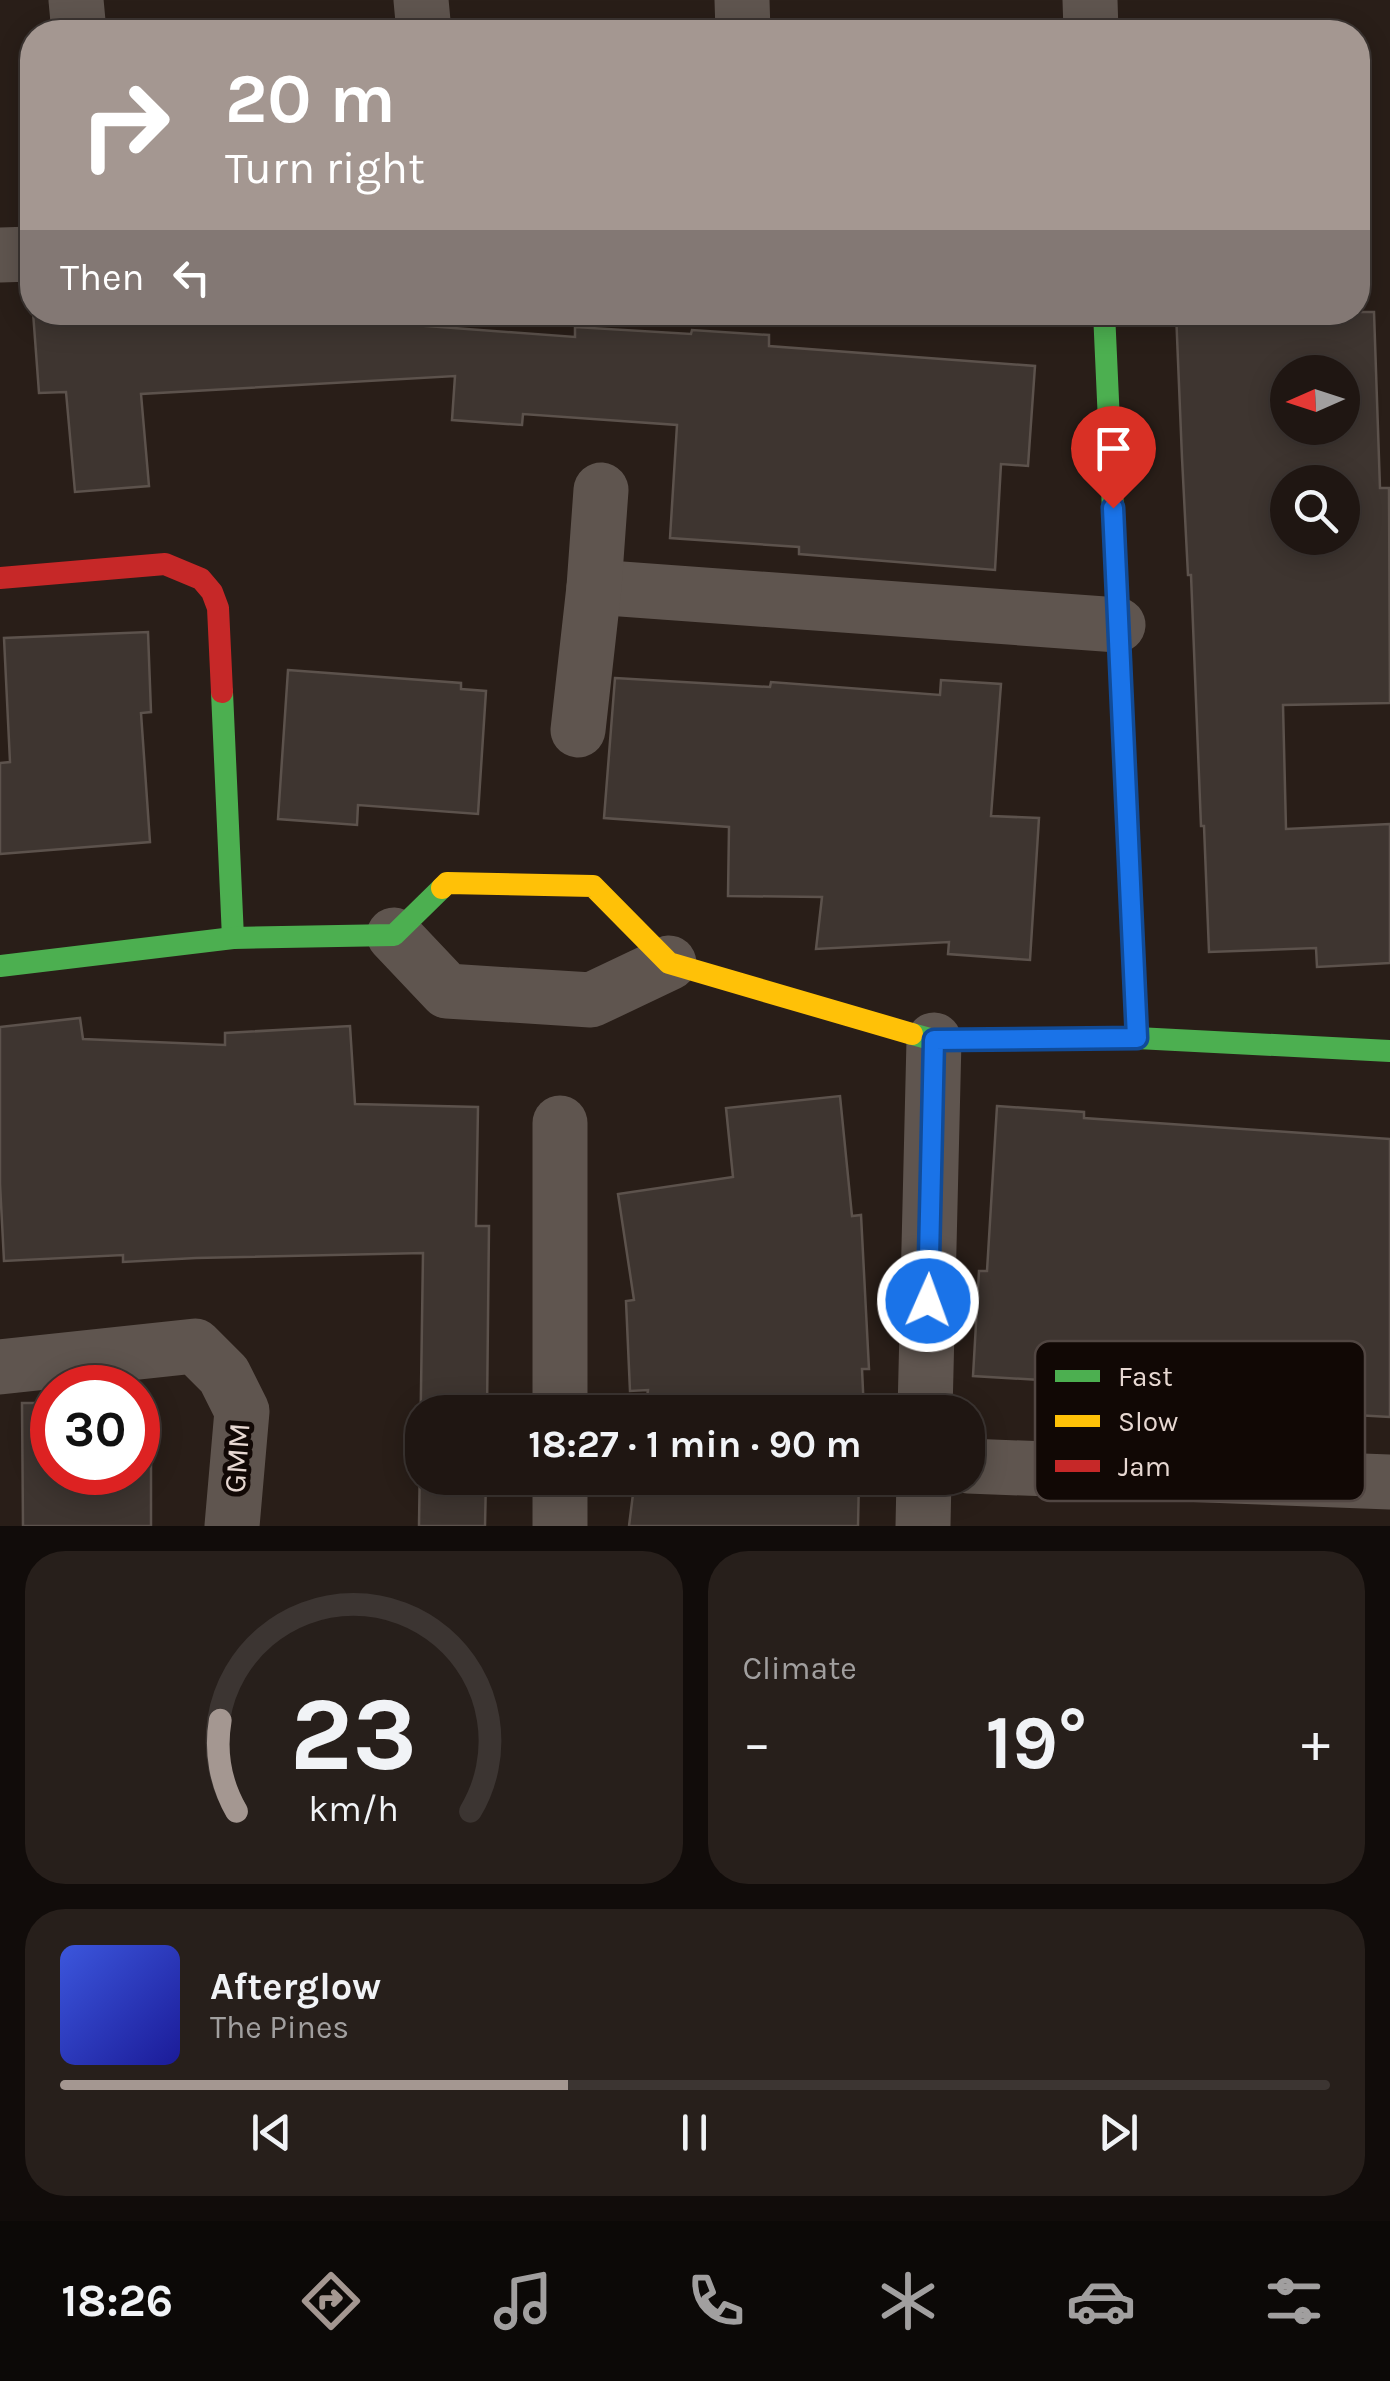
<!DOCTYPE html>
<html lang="en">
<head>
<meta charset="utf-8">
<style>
  :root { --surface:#1f1612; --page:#271f1b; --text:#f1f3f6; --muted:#a19f9f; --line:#3c3532; --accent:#a49791 }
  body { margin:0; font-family:Karla,sans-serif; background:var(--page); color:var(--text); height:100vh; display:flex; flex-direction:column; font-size:38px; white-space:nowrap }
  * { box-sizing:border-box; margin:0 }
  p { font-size:32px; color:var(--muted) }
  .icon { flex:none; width:55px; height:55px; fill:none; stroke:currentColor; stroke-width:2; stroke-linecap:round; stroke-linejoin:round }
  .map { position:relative; height:1526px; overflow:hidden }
  .side { display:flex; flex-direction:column; gap:25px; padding:25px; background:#110c0a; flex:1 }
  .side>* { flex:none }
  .hud { position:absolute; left:20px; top:20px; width:1350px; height:305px; border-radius:40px; box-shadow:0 5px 25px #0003,0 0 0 2px var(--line); background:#a49791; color:#fff; overflow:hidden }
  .needle { width:65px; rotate:267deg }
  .buttons { position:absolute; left:1270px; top:355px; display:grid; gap:20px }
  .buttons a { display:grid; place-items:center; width:90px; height:90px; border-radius:50%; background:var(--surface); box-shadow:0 5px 25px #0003,0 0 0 2px var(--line); font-size:50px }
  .speed { position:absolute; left:30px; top:1365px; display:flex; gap:20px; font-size:50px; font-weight:700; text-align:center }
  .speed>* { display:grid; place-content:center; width:130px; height:130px; border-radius:50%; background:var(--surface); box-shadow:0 5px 25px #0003,0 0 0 2px var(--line); line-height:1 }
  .speed .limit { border:15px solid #d22; background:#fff; color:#111 }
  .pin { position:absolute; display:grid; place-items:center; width:85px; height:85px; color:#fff; margin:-102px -42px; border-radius:50% 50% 50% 0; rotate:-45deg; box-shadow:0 0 10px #0007 }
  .pin .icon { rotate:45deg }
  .me { position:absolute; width:110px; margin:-55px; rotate:2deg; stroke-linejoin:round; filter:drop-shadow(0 0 8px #0008) }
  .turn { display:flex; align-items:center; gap:35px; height:210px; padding:0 40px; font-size:45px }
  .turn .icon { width:130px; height:130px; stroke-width:2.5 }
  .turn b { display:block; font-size:70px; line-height:85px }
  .then { display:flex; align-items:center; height:95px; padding:0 40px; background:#0003; gap:20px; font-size:38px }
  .big { font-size:75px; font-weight:700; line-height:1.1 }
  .side .tile { flex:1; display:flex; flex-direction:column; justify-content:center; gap:15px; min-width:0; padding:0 35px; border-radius:40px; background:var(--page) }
  .side .dial { align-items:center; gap:0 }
  .dial svg { height:260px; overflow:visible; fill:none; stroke:var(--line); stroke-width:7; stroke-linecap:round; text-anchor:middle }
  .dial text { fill:var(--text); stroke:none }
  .song { display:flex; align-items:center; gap:30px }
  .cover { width:120px; height:120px; border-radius:15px; background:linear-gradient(135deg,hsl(230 70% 55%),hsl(240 70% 35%)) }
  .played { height:10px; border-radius:5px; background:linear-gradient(90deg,var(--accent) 40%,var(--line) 40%) }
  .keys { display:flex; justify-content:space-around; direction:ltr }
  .heat { display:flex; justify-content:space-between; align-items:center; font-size:55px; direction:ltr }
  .side .tiles { flex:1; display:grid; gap:25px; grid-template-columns:1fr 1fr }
  .tile:last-child { grid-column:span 2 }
  .trip { position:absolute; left:405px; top:1395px; width:580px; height:100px; border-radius:40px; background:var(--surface); box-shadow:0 5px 25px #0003,0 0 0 2px var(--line); font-weight:700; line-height:100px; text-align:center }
  .tabs { display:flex; height:160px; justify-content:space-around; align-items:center; background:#0c0907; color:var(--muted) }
  .tabs .icon { width:70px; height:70px }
  .tabs .on { color:var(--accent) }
  .tabs b { font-size:45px; color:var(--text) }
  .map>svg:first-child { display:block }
  .building { fill:#3e3530; stroke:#5c524c; stroke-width:2.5; fill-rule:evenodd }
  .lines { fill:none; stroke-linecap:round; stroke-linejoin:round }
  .street { stroke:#5f554f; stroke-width:55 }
  .fast { stroke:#4caf50; stroke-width:22 }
  .slow { stroke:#ffc107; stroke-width:22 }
  .jam { stroke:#c62828; stroke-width:22 }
  .route-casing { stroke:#114b97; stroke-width:25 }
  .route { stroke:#1a73e8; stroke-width:18 }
  .labels { text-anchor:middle; stroke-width:10; stroke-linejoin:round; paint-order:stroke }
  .street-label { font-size:30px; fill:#e7d8d2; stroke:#110805 }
  .key { fill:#110805; stroke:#514642; stroke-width:2.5 }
  .key-label { font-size:28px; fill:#e7d8d2 }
</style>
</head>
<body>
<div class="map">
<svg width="1390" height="1526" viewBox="0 0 1390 1526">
  <rect width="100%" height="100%" fill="#291e18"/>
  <g class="building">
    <path d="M33 312H360L361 321 575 337V327L691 334 692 330 769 335V346L1035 366 1028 466 1001 464 995 570 799 554V547L670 538 677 425 523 414 522 425 452 420 455 376 141 394 149 486 75 492 66 392 39 393Z"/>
    <path d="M1176 312H1374L1380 488H1389L1390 703 1283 705 1286 829 1390 824V963L1317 967 1316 948 1209 952 1204 826H1201L1191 575H1188L1182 458ZM1288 372H1342V428H1288ZM1288 482H1342V538H1288Z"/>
    <path d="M148 632 151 712 141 713 150 842 0 854V763L10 762 4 638Z"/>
    <path d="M288 670 461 683V689L486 691 478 814 358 805 357 825 278 819Z"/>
    <path d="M615 678 770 687 771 682 940 695 941 680 1001 684 991 816 1039 818 1030 960 948 954 949 942 816 949 822 897 728 896 729 827 604 818Z"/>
    <path d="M80 1018 83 1039 225 1045V1033L350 1026 355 1104 478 1107 476 1226H489L487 1412H422V1478H486L485 1526H419L423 1253 196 1258 123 1262V1255L4 1261 0 1184V1027Z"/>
    <path d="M840 1096 852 1216 861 1215 869 1369H862L864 1412H645L648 1390 630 1391 626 1301 634 1300 618 1194 733 1177 726 1108Z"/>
    <path d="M997 1106 1084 1112V1118L1390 1139V1417L1230 1408V1401L1107 1394V1384L973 1376 979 1271H987Z"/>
    <path d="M138 1402H151V1526H23L22 1403H52V1472H138Z"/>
    <path d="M635 1478H859L858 1526H629Z"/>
  </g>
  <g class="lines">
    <g class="street">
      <path d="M76 0 79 32"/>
      <path d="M421 0 424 32"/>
      <path d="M742 0 743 32"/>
      <path d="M1090 0 1091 32"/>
      <path d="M0 255 32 254"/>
      <path d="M594 587 1118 625"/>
      <path d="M578 730 594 587 601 490"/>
      <path d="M394 935 447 991 591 1000 669 963"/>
      <path d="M0 1367 195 1346 224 1375 242 1411 232 1526"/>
      <path d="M560 1412V1123"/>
      <path d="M925 1412 934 1040"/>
      <path d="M968 1466 1390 1482"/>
      <path d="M560 1526V1478"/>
      <path d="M923 1526 924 1478"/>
    </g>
    <g class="fast">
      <path d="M1104 312 1137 1038"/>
      <path d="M222 692 233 938"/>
      <path d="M0 966 233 938 394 935 442 888"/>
      <path d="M912 1034 934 1040 1137 1038 1390 1051"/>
    </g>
    <path class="slow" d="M442 888 447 883 593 886 669 963 912 1034"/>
    <path class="jam" d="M0 578 165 564 201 579 212 592 218 608 222 692"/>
  </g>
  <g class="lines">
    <defs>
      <path id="route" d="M928 1301 934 1040 1137 1038 1113 508"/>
    </defs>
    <use href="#route" class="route-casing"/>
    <use href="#route" class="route"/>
  </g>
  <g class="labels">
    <g class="street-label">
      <text transform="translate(237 1458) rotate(-86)" y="10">GMM</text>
    </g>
  </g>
  <rect x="1035" y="1341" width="330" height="160" rx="15" class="key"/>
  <rect x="1055" y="1370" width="45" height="12" fill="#4caf50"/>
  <rect x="1055" y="1415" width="45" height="12" fill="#ffc107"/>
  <rect x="1055" y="1460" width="45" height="12" fill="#c62828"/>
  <g class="key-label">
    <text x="1118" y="1386">Fast</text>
    <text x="1118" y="1431">Slow</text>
    <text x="1118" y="1476">Jam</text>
  </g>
</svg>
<div class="buttons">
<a><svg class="needle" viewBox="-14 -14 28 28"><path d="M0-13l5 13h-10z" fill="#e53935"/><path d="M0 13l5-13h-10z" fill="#a19f9f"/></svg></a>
<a><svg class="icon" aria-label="search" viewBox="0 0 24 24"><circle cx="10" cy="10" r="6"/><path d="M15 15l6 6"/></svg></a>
</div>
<div class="speed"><div class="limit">30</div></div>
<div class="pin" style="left:1113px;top:508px;background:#d93025"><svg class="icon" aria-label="arrive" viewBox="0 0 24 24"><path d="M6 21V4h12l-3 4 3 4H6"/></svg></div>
<svg class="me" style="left:928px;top:1301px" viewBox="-20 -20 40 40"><circle r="17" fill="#1a73e8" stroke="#fff" stroke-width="3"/><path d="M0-11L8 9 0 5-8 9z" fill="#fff"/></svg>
<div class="trip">18:27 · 1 min · 90 m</div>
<div class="hud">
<div class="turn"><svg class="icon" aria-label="right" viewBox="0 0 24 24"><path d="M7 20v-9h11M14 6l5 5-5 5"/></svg><div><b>20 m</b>Turn right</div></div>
<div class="then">Then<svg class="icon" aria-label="left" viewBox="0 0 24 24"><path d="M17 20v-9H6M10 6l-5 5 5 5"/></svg></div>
</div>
</div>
<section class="side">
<div class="tiles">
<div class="tile dial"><svg viewBox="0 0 100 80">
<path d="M14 69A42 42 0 1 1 86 69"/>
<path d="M14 69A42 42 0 0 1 9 41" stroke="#a49791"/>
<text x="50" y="56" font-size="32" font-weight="700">23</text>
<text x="50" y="72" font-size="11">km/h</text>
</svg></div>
<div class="tile"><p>Climate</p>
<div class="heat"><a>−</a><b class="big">19°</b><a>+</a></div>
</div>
<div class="tile">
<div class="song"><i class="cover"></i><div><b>Afterglow</b><p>The Pines</p></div></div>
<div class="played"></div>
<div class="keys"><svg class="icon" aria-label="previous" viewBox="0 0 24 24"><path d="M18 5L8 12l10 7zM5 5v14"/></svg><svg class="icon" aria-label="pause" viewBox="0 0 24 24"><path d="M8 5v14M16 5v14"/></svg><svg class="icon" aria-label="next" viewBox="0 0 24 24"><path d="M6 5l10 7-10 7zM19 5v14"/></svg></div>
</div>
</div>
</section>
<nav class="tabs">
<b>18:26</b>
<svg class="icon on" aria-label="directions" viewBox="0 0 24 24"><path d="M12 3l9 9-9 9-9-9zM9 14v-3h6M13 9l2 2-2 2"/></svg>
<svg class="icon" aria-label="music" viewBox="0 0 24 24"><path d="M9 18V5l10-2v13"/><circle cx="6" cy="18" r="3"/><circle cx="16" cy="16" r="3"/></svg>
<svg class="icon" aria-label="phone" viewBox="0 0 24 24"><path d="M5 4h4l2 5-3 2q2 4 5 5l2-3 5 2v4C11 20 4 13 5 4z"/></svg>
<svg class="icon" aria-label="climate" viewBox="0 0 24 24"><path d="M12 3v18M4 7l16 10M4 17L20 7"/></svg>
<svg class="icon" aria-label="car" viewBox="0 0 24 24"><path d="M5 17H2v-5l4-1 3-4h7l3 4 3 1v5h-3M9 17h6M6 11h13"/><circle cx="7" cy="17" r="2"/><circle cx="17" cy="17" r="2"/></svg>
<svg class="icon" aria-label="filters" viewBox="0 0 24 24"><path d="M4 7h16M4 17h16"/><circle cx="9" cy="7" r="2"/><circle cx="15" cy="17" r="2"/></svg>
</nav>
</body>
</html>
